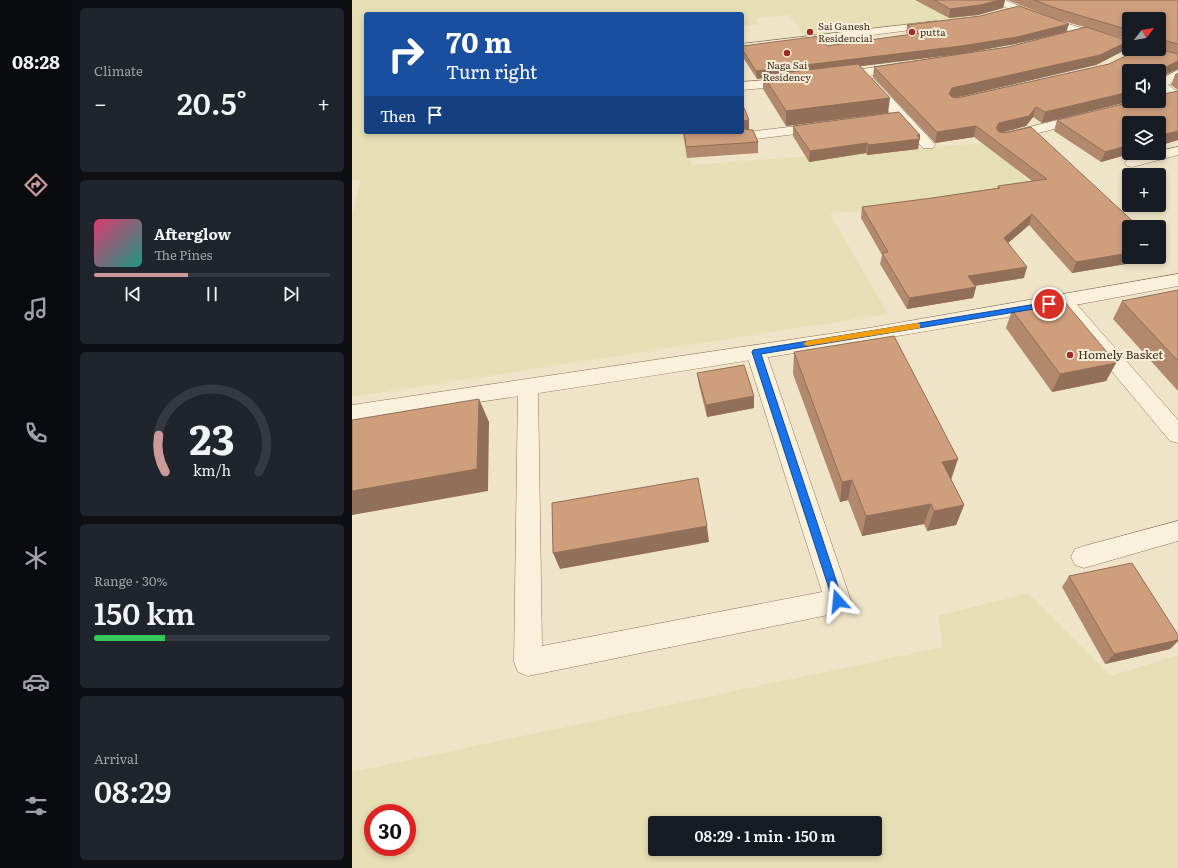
<!DOCTYPE html>
<html lang="en">
<head>
<meta charset="utf-8">
<style>
  :root { --surface:#171b24; --page:#20242c; --text:#f1f3f6; --muted:#9ea1a6; --line:#363941; --accent:#cc999b }
  body { margin:0; font-family:Literata,serif; background:var(--page); color:var(--text); height:100vh; display:flex; flex-direction:column; font-size:15px; white-space:nowrap }
  * { box-sizing:border-box; margin:0 }
  p { font-size:13px; color:var(--muted) }
  .icon { flex:none; width:22px; height:22px; fill:none; stroke:currentColor; stroke-width:2; stroke-linecap:round; stroke-linejoin:round }
  .map { position:relative; flex:1; overflow:hidden }
  .drawer { display:flex; flex-direction:column; gap:8px; padding:8px; background:#0d0f14; width:280px }
  .drawer>* { flex:none }
  .top-card { position:absolute; left:12px; top:12px; width:380px; height:122px; border-radius:4px; box-shadow:0 2px 6px #0003; background:#1a4fa0; color:#fff; overflow:hidden }
  .needle { width:26px; rotate:59deg }
  .controls { position:absolute; left:770px; top:12px; display:grid; gap:8px }
  .controls a { display:grid; place-items:center; width:44px; height:44px; border-radius:4px; background:var(--surface); box-shadow:0 2px 6px #0003; font-size:20px }
  .speed { position:absolute; left:12px; top:804px; display:flex; gap:8px; font-size:20px; font-weight:700; text-align:center }
  .speed>* { display:grid; place-content:center; width:52px; height:52px; border-radius:50%; background:var(--surface); box-shadow:0 2px 6px #0003; line-height:1 }
  .speed .limit { border:6px solid #d22; background:#fff; color:#111 }
  .pin { position:absolute; display:grid; place-items:center; width:34px; height:34px; color:#fff; margin:-17px; border:2px solid #fff; border-radius:50%; box-shadow:0 1px 4px #0007 }
  .me { position:absolute; width:44px; margin:-22px; rotate:342deg; stroke-linejoin:round; filter:drop-shadow(0 0 3px #0008) }
  .turn { display:flex; align-items:center; gap:14px; height:84px; padding:0 16px; font-size:18px }
  .turn .icon { width:52px; height:52px; stroke-width:2.5 }
  .turn b { display:block; font-size:28px; line-height:34px }
  .then { display:flex; align-items:center; height:38px; padding:0 16px; background:#0003; gap:8px; font-size:15px }
  .big { font-size:30px; font-weight:600; line-height:1.1 }
  .drawer .tile { flex:1; display:flex; flex-direction:column; justify-content:center; gap:6px; min-width:0; padding:0 14px; border-radius:6px; background:var(--page) }
  .drawer .dial { align-items:center; gap:0 }
  .dial svg { height:104px; overflow:visible; fill:none; stroke:var(--line); stroke-width:7; stroke-linecap:round; text-anchor:middle }
  .dial text { fill:var(--text); stroke:none }
  .song { display:flex; align-items:center; gap:12px }
  .cover { width:48px; height:48px; border-radius:6px; background:linear-gradient(135deg,hsl(340 70% 55%),hsl(170 70% 35%)) }
  .played { height:4px; border-radius:2px; background:linear-gradient(90deg,var(--accent) 40%,var(--line) 40%) }
  .keys { display:flex; justify-content:space-around; direction:ltr }
  .heat { display:flex; justify-content:space-between; align-items:center; font-size:22px; direction:ltr }
  .charge { height:6px; border-radius:3px; background:linear-gradient(90deg,#34c759 30%,var(--line) 0) }
  .trip { position:absolute; left:296px; top:816px; width:234px; height:40px; border-radius:4px; background:var(--surface); box-shadow:0 2px 6px #0003; font-weight:600; line-height:40px; text-align:center }
  main { display:flex; flex:1; min-height:0 }
  .tab-bar { display:flex; flex-direction:column; width:72px; justify-content:space-around; align-items:center; background:#090b0e; color:var(--muted) }
  .tab-bar .icon { width:28px; height:28px }
  .tab-bar .current { color:var(--accent) }
  .tab-bar b { font-size:18px; color:var(--text) }
  .map>svg:first-child { display:block }
  .farmland { fill:#e6deb5; fill-rule:evenodd }
  .lines { fill:none; stroke-linecap:round; stroke-linejoin:round }
  .minor-casing { stroke:#8d765c; stroke-width:1 }
  .tertiary-casing { stroke:#8d765c; stroke-width:1 }
  .minor { fill:#faf1dc; fill-rule:evenodd }
  .tertiary { fill:#faf1dc; fill-rule:evenodd }
  .wall { fill:#b2896c; fill-rule:evenodd }
  .shaded-wall { fill:#916f58 }
  .building { fill:#cf9f7d; stroke:#916f58 }
  .route { fill:#1a73e8; stroke:#114b97 }
  .slow { fill:#f59e0b }
  .poi-dot { fill:#9e2a2b; stroke:#f7eed8; stroke-width:1.5 }
  .labels { text-anchor:middle; stroke-width:4; stroke-linejoin:round; paint-order:stroke }
  .far-poi-label { font-size:10px; fill:#3d2e20; stroke:#f7eed8; text-anchor:start }
  .poi-label { font-size:12px; fill:#3d2e20; stroke:#f7eed8; text-anchor:start }
</style>
</head>
<body>
<main>
<nav class="tab-bar">
<b>08:28</b>
<svg class="icon current" aria-label="directions" viewBox="0 0 24 24"><path d="M12 3l9 9-9 9-9-9zM9 14v-3h6M13 9l2 2-2 2"/></svg>
<svg class="icon" aria-label="music" viewBox="0 0 24 24"><path d="M9 18V5l10-2v13"/><circle cx="6" cy="18" r="3"/><circle cx="16" cy="16" r="3"/></svg>
<svg class="icon" aria-label="phone" viewBox="0 0 24 24"><path d="M5 4h4l2 5-3 2q2 4 5 5l2-3 5 2v4C11 20 4 13 5 4z"/></svg>
<svg class="icon" aria-label="climate" viewBox="0 0 24 24"><path d="M12 3v18M4 7l16 10M4 17L20 7"/></svg>
<svg class="icon" aria-label="car" viewBox="0 0 24 24"><path d="M5 17H2v-5l4-1 3-4h7l3 4 3 1v5h-3M9 17h6M6 11h13"/><circle cx="7" cy="17" r="2"/><circle cx="17" cy="17" r="2"/></svg>
<svg class="icon" aria-label="filters" viewBox="0 0 24 24"><path d="M4 7h16M4 17h16"/><circle cx="9" cy="7" r="2"/><circle cx="15" cy="17" r="2"/></svg>
</nav>
<section class="drawer">
<div class="tile"><p>Climate</p>
<div class="heat"><a>−</a><b class="big">20.5°</b><a>+</a></div>
</div>
<div class="tile">
<div class="song"><i class="cover"></i><div><b>Afterglow</b><p>The Pines</p></div></div>
<div class="played"></div>
<div class="keys"><svg class="icon" aria-label="previous" viewBox="0 0 24 24"><path d="M18 5L8 12l10 7zM5 5v14"/></svg><svg class="icon" aria-label="pause" viewBox="0 0 24 24"><path d="M8 5v14M16 5v14"/></svg><svg class="icon" aria-label="next" viewBox="0 0 24 24"><path d="M6 5l10 7-10 7zM19 5v14"/></svg></div>
</div>
<div class="tile dial"><svg viewBox="0 0 100 80">
<path d="M14 69A42 42 0 1 1 86 69"/>
<path d="M14 69A42 42 0 0 1 9 41" stroke="#cc999b"/>
<text x="50" y="56" font-size="32" font-weight="700">23</text>
<text x="50" y="72" font-size="11">km/h</text>
</svg></div>
<div class="tile"><p>Range · 30%</p><b class="big">150 km</b><div class="charge"></div></div>
<div class="tile"><p>Arrival</p><b class="big">08:29</b></div>
</section>
<div class="map">
<svg width="826" height="868" viewBox="0 0 826 868">
  <rect width="100%" height="100%" fill="#f0e4c8"/>
  <g class="farmland">
    <path d="M0 0H559L613 18 453 36 437 15 403 18 407 25 390 26V14H14V132H331L340 165 634 143 686 189 478 214 536 314 0 397V215L9 180H0Z"/>
    <path d="M676 593 759 676 826 655V868H0V772L591 647 586 616ZM21 813H55V847H21ZM303 823H523V849H303Z"/>
  </g>
  <g class="lines">
    <defs>
      <g id="minor">
        <path d="M639 0H653L703 20 777 42V49H779H773L695 24 640 2Z"/>
        <path d="M585 21 591 24 589 26 390 52V44Z"/>
        <path d="M551 63 555 64 557 67 555 70 484 81 478 77 484 73Z"/>
        <path d="M826 70V79L816 85 826 92V98L807 104 802 103 801 101H807V96L812 94 807 91V80Z"/>
        <path d="M440 78 445 79 446 82 445 85 390 90V82Z"/>
        <path d="M517 78 522 79 581 142 583 145 581 148H571L512 85 511 82 512 79Z"/>
        <path d="M734 113 739 114 741 117 739 120 654 141 649 140 647 137 649 134Z"/>
        <path d="M470 123 475 124 477 127 475 130 396 140 391 139 389 136 391 133 396 132Z"/>
        <path d="M826 147V155L780 167 775 166 773 163 775 160 807 153V151Z"/>
        <path d="M714 298 721 300 826 420V443L818 441 707 308 705 304 707 300Z"/>
        <path d="M404 345 411 347 414 352 499 601 495 610 486 613 176 676 166 672 162 662 166 388 169 383 176 380 183 383 186 388 190 646 470 592 394 352 397 347Z"/>
        <path d="M826 521V541L732 568 723 565 719 557 723 549 732 546Z"/>
      </g>
      <path id="tertiary" d="M826 274V286C552 338 276 380 0 421V405L517 328Z"/>
    </defs>
    <use href="#minor" class="minor-casing"/>
    <use href="#tertiary" class="tertiary-casing"/>
    <use href="#minor" class="minor"/>
    <use href="#tertiary" class="tertiary"/>
  </g>
  <g class="wall">
    <path d="M563 0H653L651 8 626 15 597 18Z"/>
    <path d="M656 0H826V61L810 77V81L813 84 809 94 807 95 826 91V140L749 162 702 131 705 120 807 101V71L777 101H779L690 123 681 117 674 126 650 132 804 259 720 273 677 225 656 243 672 278 623 286 624 287 621 298 555 309 528 264 530 255 509 218 510 207 580 198 645 188 646 186 680 181 622 137 583 143 521 77 522 67 607 54 508 66 536 113 434 126 411 89V78L405 79 390 56V46H475L557 35 554 33 555 25 717 24 714 32 663 44 608 54 656 47 733 27 703 19ZM777 19H807V49L757 64 605 98H602L744 65 773 50 756 34 777 40Z"/>
    <path d="M826 73V90L819 85 823 75Z"/>
    <path d="M441 126 568 135 566 149 515 155 514 153 457 162 441 136Z"/>
    <path d="M397 130 406 142V153L335 158 331 132H390Z"/>
    <path d="M826 290V391L761 319 770 301Z"/>
    <path d="M660 310 764 363 754 381 700 392 654 328Z"/>
    <path d="M442 352 599 480 612 505 604 525 575 531 572 524 510 536 496 500 488 502 441 374Z"/>
    <path d="M345 373 402 396V408L355 417 347 385Z"/>
    <path d="M717 576 826 635V641L818 649 753 664 710 587Z"/>
  </g>
  <g class="shaded-wall">
    <path d="M645 0H653L651 8 626 15 597 18 598 9Z"/>
    <path d="M717 24 714 32 663 44 608 54 413 78 411 75V78L405 79 404 71Z"/>
    <path d="M777 41 773 50 744 65 598 99 597 94 600 88Z"/>
    <path d="M826 61V69L807 78 810 69Z"/>
    <path d="M813 84 809 94H808L810 89V85Z"/>
    <path d="M777 92V101H779L690 123 693 112Z"/>
    <path d="M538 98 536 113 434 126V111Z"/>
    <path d="M684 107 681 117 674 126 645 134 644 128 647 123Z"/>
    <path d="M397 120V130L390 132V121Z"/>
    <path d="M624 126 622 137 583 143 585 132Z"/>
    <path d="M826 131V140L807 146V136Z"/>
    <path d="M568 135 566 149 515 155 516 145Z"/>
    <path d="M515 143 514 153 457 162 458 151Z"/>
    <path d="M777 145V153H781L749 162 753 152Z"/>
    <path d="M680 214 677 225 649 249 652 238Z"/>
    <path d="M810 248 807 253V249Z"/>
    <path d="M777 253V257H805L804 259 720 273 724 262Z"/>
    <path d="M675 267 672 278 613 287 616 276Z"/>
    <path d="M624 287 621 298 555 309 557 298Z"/>
    <path d="M764 363 754 381 700 392 708 374Z"/>
    <path d="M402 396V408L355 417 354 405Z"/>
    <path d="M127 399 137 422 136 491 0 515V491Z"/>
    <path d="M606 459 599 480 590 462Z"/>
    <path d="M500 480 496 500 488 502 490 482Z"/>
    <path d="M579 504 572 524 510 536 514 516Z"/>
    <path d="M612 505 604 525 575 531 582 511Z"/>
    <path d="M355 526 357 542 208 569 201 553Z"/>
    <path d="M826 640V641L818 649 753 664 762 654Z"/>
  </g>
  <g class="building">
    <path d="M582 0H648L628 5 598 9Z"/>
    <path d="M682 0H826V44L807 39V19H777V30L706 9Z"/>
    <path d="M667 6 717 24 665 37 609 46 404 71 390 49V46L468 36 475 46 568 33 555 25 628 16Z"/>
    <path d="M734 27 777 41 748 55 600 88 597 94 600 97 605 98 757 64 788 49H806L826 54V61L810 69V81L813 84 810 85V89H807V71H777V92L693 112 684 107 677 116 647 123 644 128 647 132 653 133 679 127 787 227H777V253L724 262 680 214 652 238 675 267 616 276 624 287 557 298 530 253 536 252 510 207 580 198 648 188 646 186 695 179 624 126 585 132 522 67 656 47Z"/>
    <path d="M506 64 538 98 434 111 411 75Z"/>
    <path d="M826 73V77L823 75Z"/>
    <path d="M826 91V131L807 136V123H777V145L753 152 705 120 783 101H807V95Z"/>
    <path d="M390 103 397 120 390 121Z"/>
    <path d="M547 112 568 135H565L568 139 516 145 515 143 458 151 441 126Z"/>
    <path d="M390 129 401 130 406 142 334 147 332 132H390Z"/>
    <path d="M826 290V361L770 301Z"/>
    <path d="M712 301 764 363 708 374 660 310Z"/>
    <path d="M542 336 606 459 590 462 612 505 582 511 579 504 514 516 500 480 490 482 442 352Z"/>
    <path d="M392 365 402 396 354 405 345 373Z"/>
    <path d="M127 399 125 469 0 491V420Z"/>
    <path d="M346 478 355 526 201 553 200 503Z"/>
    <path d="M780 563 826 635V640L762 654 717 576Z"/>
  </g>
  <path class="route" d="M697 302 701 304 700 306 409 354 491 601 490 604 486 606 482 604 400 352 401 350Z"/>
  <path class="slow" d="M565 323 568 324V328L455 346 451 344 455 341Z"/>
  <g class="poi-dot">
    <circle cx="458" cy="32" r="4"/>
    <circle cx="560" cy="32" r="4"/>
    <circle cx="435" cy="53" r="4"/>
    <circle cx="718" cy="355" r="4"/>
  </g>
  <g class="labels">
    <g class="far-poi-label">
      <text x="466" y="30">Sai Ganesh<tspan x="466" dy="12">Residencial</tspan></text>
      <text x="568" y="36">putta</text>
      <text x="435" y="69" text-anchor="middle">Naga Sai<tspan x="435" dy="12">Residency</tspan></text>
    </g>
    <g class="poi-label">
      <text x="726" y="359">Homely Basket</text>
    </g>
  </g>
</svg>
<div class="controls">
<a><svg class="needle" viewBox="-14 -14 28 28"><path d="M0-13l5 13h-10z" fill="#e53935"/><path d="M0 13l5-13h-10z" fill="#9ea1a6"/></svg></a>
<a><svg class="icon" aria-label="sound" viewBox="0 0 24 24"><path d="M4 9h4l5-4v14l-5-4H4zM17 9q2 3 0 6"/></svg></a>
<a><svg class="icon" aria-label="layers" viewBox="0 0 24 24"><path d="M12 4l9 5-9 5-9-5zM3 14l9 5 9-5"/></svg></a>
<a>+</a>
<a>−</a>
</div>
<div class="speed"><div class="limit">30</div></div>
<div class="pin" style="left:697px;top:304px;background:#d93025"><svg class="icon" aria-label="arrive" viewBox="0 0 24 24"><path d="M6 21V4h12l-3 4 3 4H6"/></svg></div>
<svg class="me" style="left:486px;top:601px" viewBox="-20 -20 40 40"><path d="M0-17L14 15 0 8-14 15z" fill="#1a73e8" stroke="#fff" stroke-width="4"/></svg>
<div class="trip">08:29 · 1 min · 150 m</div>
<div class="top-card">
<div class="turn"><svg class="icon" aria-label="right" viewBox="0 0 24 24"><path d="M7 20v-9h11M14 6l5 5-5 5"/></svg><div><b>70 m</b>Turn right</div></div>
<div class="then">Then<svg class="icon" aria-label="arrive" viewBox="0 0 24 24"><path d="M6 21V4h12l-3 4 3 4H6"/></svg></div>
</div>
</div>
</main>
</body>
</html>
